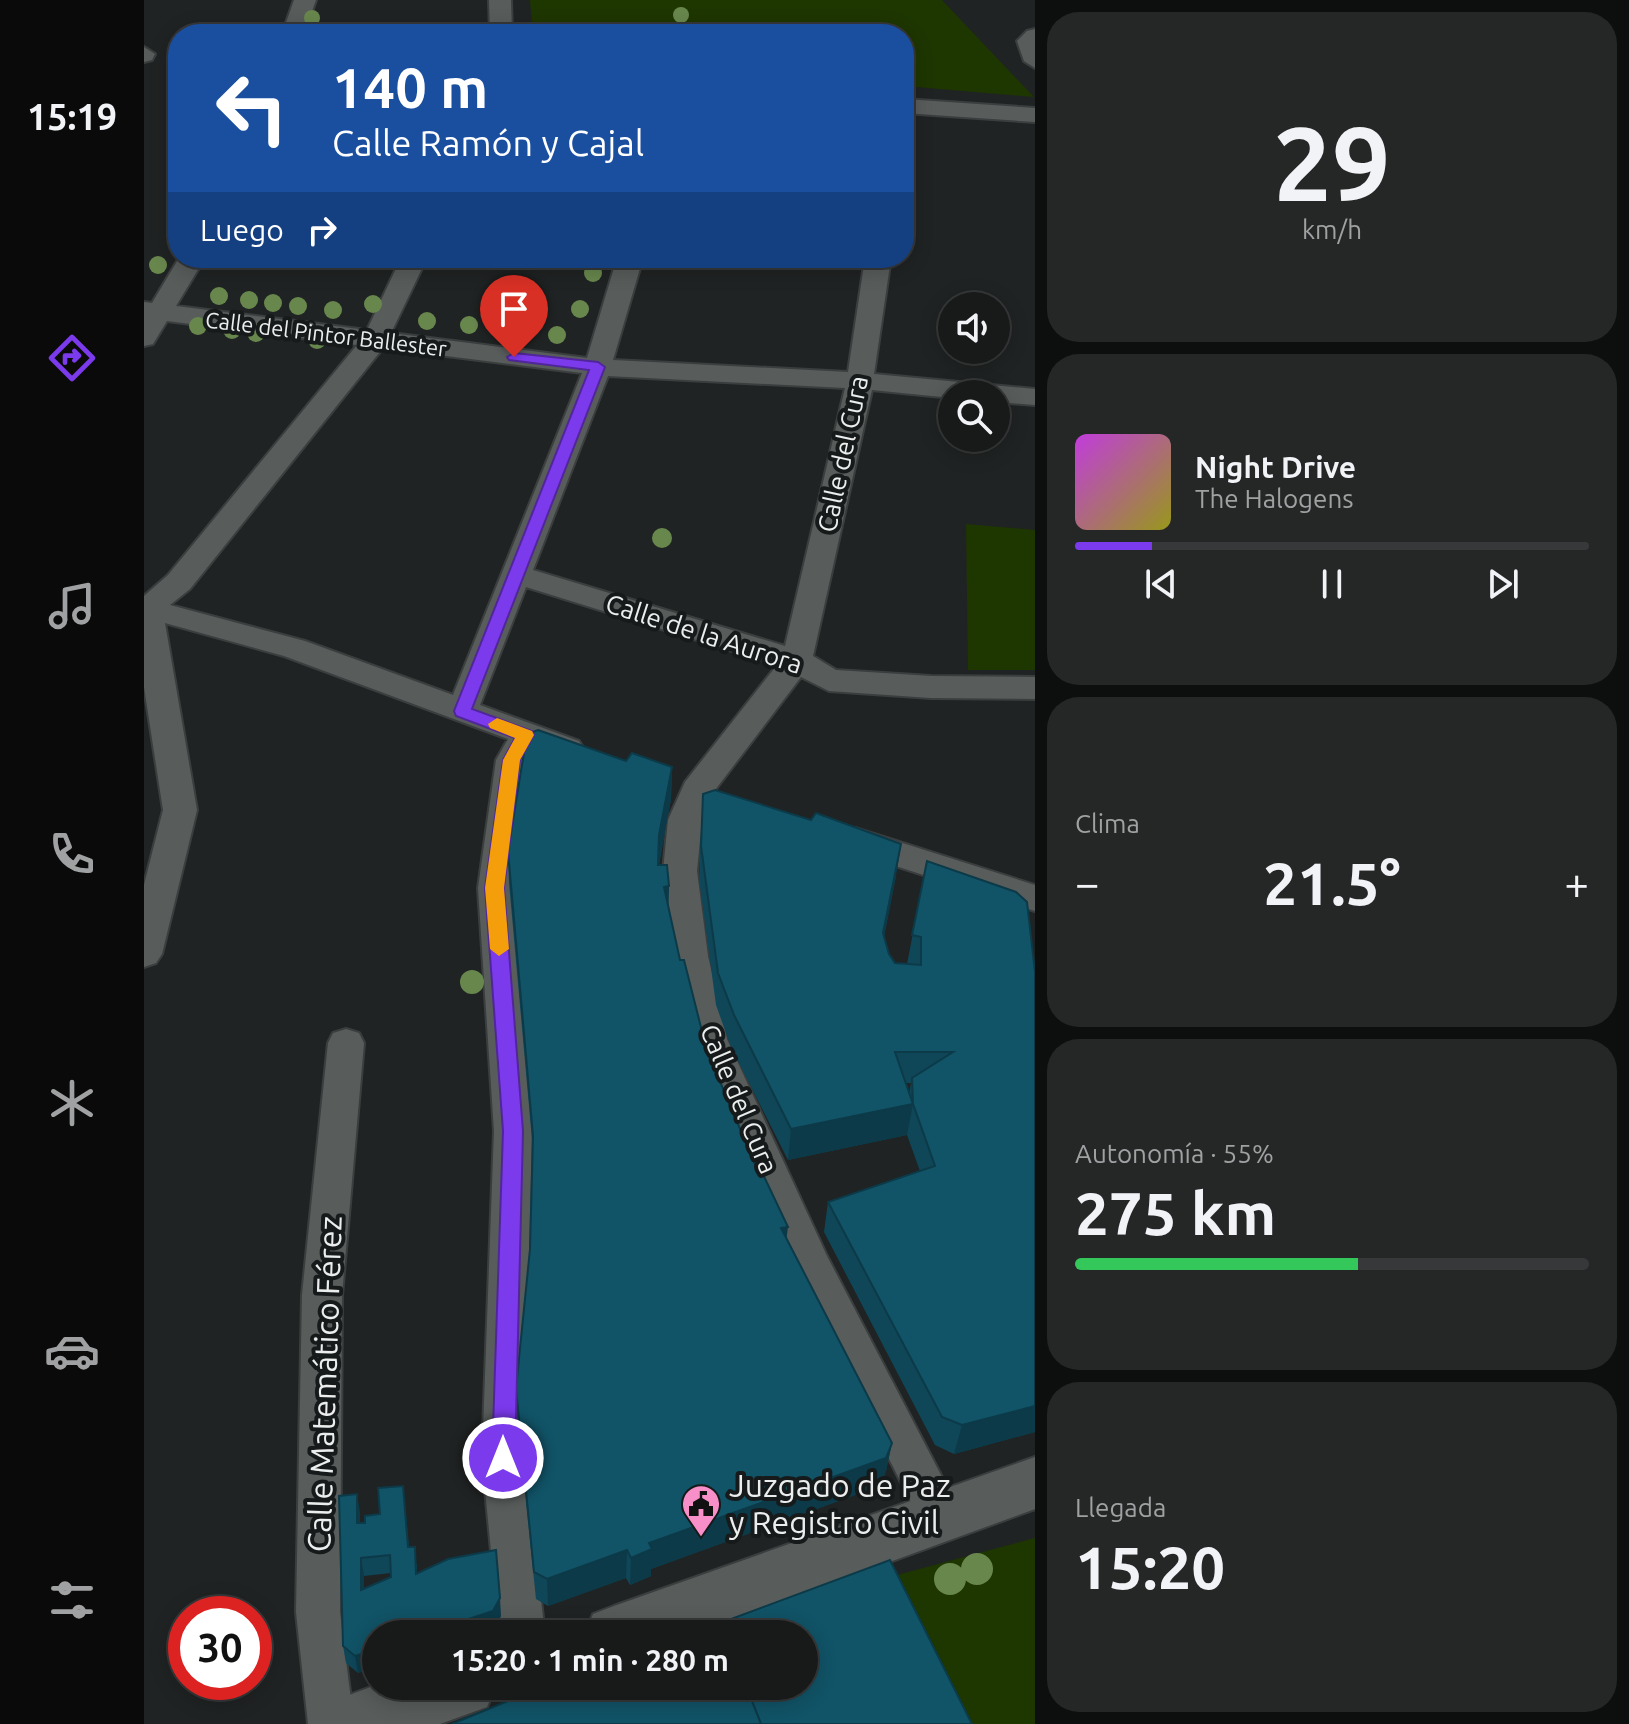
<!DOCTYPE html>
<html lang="es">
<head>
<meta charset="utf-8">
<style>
  :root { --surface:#181a1a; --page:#252727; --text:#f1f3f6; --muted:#9fa1a2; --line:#363839; --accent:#7c3aed }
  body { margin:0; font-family:Ubuntu,sans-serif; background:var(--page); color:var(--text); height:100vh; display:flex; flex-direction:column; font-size:30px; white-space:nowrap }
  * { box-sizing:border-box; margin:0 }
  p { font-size:26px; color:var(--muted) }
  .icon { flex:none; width:44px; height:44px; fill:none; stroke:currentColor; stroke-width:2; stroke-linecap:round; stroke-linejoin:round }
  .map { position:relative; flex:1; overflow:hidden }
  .drawer { display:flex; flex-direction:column; gap:12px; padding:12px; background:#0d0e0e; width:594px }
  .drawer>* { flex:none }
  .guide { position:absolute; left:24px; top:24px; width:746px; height:244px; border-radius:32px; box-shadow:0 4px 20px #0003,0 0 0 2px var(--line); background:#1a4fa0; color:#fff; overflow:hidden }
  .buttons { position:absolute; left:794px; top:292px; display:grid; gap:16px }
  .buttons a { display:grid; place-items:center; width:72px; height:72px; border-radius:50%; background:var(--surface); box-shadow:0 4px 20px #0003,0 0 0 2px var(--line); font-size:40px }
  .speed { position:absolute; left:24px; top:1596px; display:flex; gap:16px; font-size:40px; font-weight:700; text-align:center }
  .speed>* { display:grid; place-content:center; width:104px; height:104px; border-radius:50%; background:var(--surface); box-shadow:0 4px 20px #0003,0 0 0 2px var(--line); line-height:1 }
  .speed .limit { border:12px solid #d22; background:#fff; color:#111 }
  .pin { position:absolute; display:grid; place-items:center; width:68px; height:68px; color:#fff; margin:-82px -34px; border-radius:50% 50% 50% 0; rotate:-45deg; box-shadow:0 0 8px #0007 }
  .pin .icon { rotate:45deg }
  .me { position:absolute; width:88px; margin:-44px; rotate:0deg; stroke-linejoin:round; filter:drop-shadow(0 0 6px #0008) }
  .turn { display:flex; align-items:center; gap:28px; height:168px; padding:0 32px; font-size:36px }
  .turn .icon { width:104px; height:104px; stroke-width:2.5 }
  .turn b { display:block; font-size:56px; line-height:68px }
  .then { display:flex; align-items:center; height:76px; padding:0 32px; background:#0003; gap:16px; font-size:30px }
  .big { font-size:60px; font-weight:700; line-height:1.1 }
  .drawer .widget { flex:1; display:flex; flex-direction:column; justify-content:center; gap:12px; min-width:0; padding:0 28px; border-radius:32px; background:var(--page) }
  .drawer .dial { align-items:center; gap:0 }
  .dial b { font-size:104px; line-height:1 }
  .song { display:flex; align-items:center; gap:24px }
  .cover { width:96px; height:96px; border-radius:12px; background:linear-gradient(135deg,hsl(290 70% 55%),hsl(60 70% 35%)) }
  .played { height:8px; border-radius:4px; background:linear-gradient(90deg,var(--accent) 15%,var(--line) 15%) }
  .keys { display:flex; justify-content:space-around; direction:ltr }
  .heat { display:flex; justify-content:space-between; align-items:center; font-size:44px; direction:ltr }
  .charge { height:12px; border-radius:6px; background:linear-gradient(90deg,#34c759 55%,var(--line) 0) }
  .trip { position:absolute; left:218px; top:1620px; width:456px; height:80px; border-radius:40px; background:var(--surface); box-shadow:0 4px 20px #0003,0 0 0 2px var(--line); font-weight:700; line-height:80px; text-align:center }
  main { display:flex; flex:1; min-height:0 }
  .menu { display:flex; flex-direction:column; width:144px; justify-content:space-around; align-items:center; background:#0a0a0a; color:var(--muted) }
  .menu .icon { width:56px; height:56px }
  .menu .active { color:var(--accent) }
  .menu b { font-size:36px; color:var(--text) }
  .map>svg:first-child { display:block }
  .green { fill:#1e3600 }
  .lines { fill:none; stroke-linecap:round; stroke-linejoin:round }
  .street-casing { stroke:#3b3e3e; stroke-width:4 }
  .secondary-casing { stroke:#3b3e3e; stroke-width:4 }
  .street { fill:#585d5c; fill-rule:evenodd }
  .secondary { fill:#585d5c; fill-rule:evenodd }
  .tree { fill:#68874d }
  .wall { fill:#0f4759; fill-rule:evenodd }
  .shaded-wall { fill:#0c3a48 }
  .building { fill:#115367; stroke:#0c3a48; stroke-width:2; fill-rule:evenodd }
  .route { fill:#7c3aed; stroke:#51269a; stroke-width:2 }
  .slow { fill:#f59e0b }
  .labels { text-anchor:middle; stroke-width:8; stroke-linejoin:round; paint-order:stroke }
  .far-street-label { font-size:22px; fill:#eceeee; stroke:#161a1a }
  .street-label { font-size:26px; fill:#eceeee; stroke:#161a1a }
  .near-street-label { font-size:32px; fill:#eceeee; stroke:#161a1a }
  .near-poi-label { font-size:32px; fill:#eceeee; stroke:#161a1a; text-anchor:start }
</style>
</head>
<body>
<main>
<nav class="menu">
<b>15:19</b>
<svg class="icon active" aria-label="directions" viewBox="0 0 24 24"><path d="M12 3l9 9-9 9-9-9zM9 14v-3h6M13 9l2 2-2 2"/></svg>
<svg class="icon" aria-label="music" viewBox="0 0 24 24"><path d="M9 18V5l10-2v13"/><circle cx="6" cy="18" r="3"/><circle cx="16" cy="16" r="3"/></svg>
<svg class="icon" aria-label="phone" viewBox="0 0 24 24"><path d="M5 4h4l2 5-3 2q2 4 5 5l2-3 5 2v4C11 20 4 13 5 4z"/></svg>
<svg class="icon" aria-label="climate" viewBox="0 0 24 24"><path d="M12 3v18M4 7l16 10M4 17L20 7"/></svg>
<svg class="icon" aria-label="car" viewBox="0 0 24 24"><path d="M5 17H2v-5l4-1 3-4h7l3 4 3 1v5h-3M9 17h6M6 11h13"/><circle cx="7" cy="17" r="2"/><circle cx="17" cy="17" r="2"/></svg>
<svg class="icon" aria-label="filters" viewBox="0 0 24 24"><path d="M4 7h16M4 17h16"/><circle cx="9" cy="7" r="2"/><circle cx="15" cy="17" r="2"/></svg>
</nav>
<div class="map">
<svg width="891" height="1724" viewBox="0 0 891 1724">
  <rect width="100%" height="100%" fill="#202323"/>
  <g class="green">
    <path d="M386 0H798L890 97 760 86V34H389Z"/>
    <path d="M822 524 891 530V670H824Z"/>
    <path d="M891 1538V1724H815L742 1578Z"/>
  </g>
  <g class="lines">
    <defs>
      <g id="street">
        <path d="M150 0H172L160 34H138Z"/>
        <path d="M345 0H367L368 34H346Z"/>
        <path d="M891 29V68L880 61 873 41 883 31Z"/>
        <path d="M0 47 11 54 8 60 0 62Z"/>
        <path d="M760 99 891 108V122L760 113Z"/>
        <path d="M35 258H61L32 306 223 330 257 258H283L247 333 443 358 473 258H499L469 360 704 372 721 258H747L730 374 891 389V405L852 402V394H808V398L728 390 669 656 692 670 787 676 891 677V699L787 698 685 691 657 677 568 794 558 820 553 871 564 956 583 1039 683 1256 811 1502 818 1516 811 1530 796 1536 781 1530 646 1263 547 1039 528 956 519 871 524 820 541 782 633 665 382 587 336 705 435 741 440 749 435 757 424 760 390 749 384 760 368 888 388 1131 380 1458 401 1634H355L338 1458 350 1131 334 888 352 760 364 739 140 656 21 623 53 810 18 954 12 963 0 967V885L19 810 0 687V596L24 575 213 345 23 321 9 344 0 346V302L8 303ZM239 348 438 373 309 695 161 641 26 605 46 589ZM464 376 701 388 641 646 389 570Z"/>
        <path d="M711 828 891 885V911L699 849 694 840 699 831Z"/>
        <path d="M202 1029 215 1033 220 1043 198 1295 196 1612 210 1724H164L152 1612 158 1295 184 1043 189 1033Z"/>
      </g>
      <g id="secondary">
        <path d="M891 1457V1509L548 1634H441L449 1614 470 1606Z"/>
        <path d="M232 1685V1686H352L343 1707 296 1724H175L184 1703Z"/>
      </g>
    </defs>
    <use href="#street" class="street-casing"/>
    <use href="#secondary" class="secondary-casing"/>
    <use href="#street" class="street"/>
    <use href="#secondary" class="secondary"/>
  </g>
  <g class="tree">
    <circle cx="537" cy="15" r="8"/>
    <circle cx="168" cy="18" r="8"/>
    <circle cx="14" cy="265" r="9"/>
    <circle cx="449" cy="273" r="9"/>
    <circle cx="75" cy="296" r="9"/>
    <circle cx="105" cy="300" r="9"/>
    <circle cx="129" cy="303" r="9"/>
    <circle cx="229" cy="304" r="9"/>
    <circle cx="154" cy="306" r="9"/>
    <circle cx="436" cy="309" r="9"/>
    <circle cx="189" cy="310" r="9"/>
    <circle cx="283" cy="321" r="9"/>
    <circle cx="325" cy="325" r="9"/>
    <circle cx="54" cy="326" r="9"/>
    <circle cx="88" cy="330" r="9"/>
    <circle cx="378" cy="331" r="9"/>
    <circle cx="112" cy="333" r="9"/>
    <circle cx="413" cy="335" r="9"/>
    <circle cx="173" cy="340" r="9"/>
    <circle cx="518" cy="538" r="10"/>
    <circle cx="328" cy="982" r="12"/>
    <circle cx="833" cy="1569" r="16"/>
    <circle cx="806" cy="1579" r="16"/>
  </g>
  <g class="wall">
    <path d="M482 761 528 767 527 799 515 865 525 886 524 908 536 960 563 1051 643 1238 748 1443 742 1471 736 1486 507 1569V1576L486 1585 482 1578 404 1606 392 1599 373 1416 372 1388 386 1249 389 1151 365 883 364 851Z"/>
    <path d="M559 794 752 876 740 937 745 954 751 963 763 964 783 861 891 1432 810 1454 791 1445 680 1232 684 1202 776 1171 763 1135 644 1160 587 1047 572 1005 555 878ZM762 1083H767L765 1094Z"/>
    <path d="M261 1505 265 1547 273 1565V1574L357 1616 350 1629 334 1634H232V1667L214 1673 202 1663 199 1646 216 1512V1523H221L236 1514ZM247 1573V1577L220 1588V1576Z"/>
  </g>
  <g class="shaded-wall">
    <path d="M528 767 527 799 514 868 515 835Z"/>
    <path d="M757 844 752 876 734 965 739 933Z"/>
    <path d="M525 886 524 918 520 887Z"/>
    <path d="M769 1104 763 1135 644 1160 647 1129Z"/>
    <path d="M644 1227 640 1257 637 1228Z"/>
    <path d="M891 1406V1432L810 1454 818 1425Z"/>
    <path d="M748 1443 742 1471 736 1486 507 1569V1576L486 1585 487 1558 505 1543Z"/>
    <path d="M213 1494 216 1512V1541L213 1523Z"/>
    <path d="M483 1550 482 1578 404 1606 403 1579Z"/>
    <path d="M217 1558 220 1576V1607L217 1590Z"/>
    <path d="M356 1598 357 1616 350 1629 334 1634H279Z"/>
    <path d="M232 1649V1667L214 1673 211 1656Z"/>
  </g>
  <g class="building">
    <path d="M394 730 482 761 488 753 528 767 515 835 514 865H523L525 886 520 887 536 960H540L563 1051 614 1171 617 1170 644 1227 637 1228 748 1443 742 1458 505 1543 508 1549 487 1558 483 1550 403 1579 390 1572 372 1388 386 1249 389 1136 364 851 383 734Z"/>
    <path d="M571 790 667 820 672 813 757 844 739 933 745 954 751 963 777 965V937L768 935 783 861 872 892 883 902 891 972V1406L818 1425 798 1417 684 1202 791 1166 769 1104 647 1129 590 1015 574 973 557 846 559 794ZM751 1052H809L768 1078 769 1104Z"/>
    <path d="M259 1486 264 1547H271L272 1574 304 1559 352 1550 356 1598 349 1611 279 1634H232V1649L211 1656 199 1646 195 1496 213 1494V1523H221V1516L236 1514 234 1488ZM246 1555 247 1577 217 1590V1558Z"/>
    <path d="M746 1560 828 1724H617L602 1686H660V1634H553L552 1632Z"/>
    <path d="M549 1625 553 1634H526Z"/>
    <path d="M400 1686H602L617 1724H308Z"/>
  </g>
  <path class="route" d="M370 353 454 362 461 367 328 709 388 731 390 735 376 760 360 888 379 1131 371 1458 367 1465 359 1468 351 1465 348 1458 359 1131 341 888 359 760 371 738 312 716 310 711 445 370 365 360 363 357Z"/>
  <path class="slow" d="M353 718 388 731 390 735 376 760 360 888 365 949 355 956 346 949 341 888 359 760 371 738 346 728 344 724Z"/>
  <defs>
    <symbol id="civic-pin" viewBox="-11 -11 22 30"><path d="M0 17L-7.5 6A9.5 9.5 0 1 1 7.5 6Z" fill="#f98fc9" stroke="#161a1a"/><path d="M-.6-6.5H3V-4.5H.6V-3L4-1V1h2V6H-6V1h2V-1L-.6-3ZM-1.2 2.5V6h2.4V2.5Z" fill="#111"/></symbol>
  </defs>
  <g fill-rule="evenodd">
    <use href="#civic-pin" x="535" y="1482" width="44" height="60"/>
  </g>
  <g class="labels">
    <g class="far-street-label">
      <text transform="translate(182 334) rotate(7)" y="8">Calle del Pintor Ballester</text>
    </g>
    <g class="street-label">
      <text transform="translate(699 454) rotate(-78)" y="9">Calle del Cura</text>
      <text transform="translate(560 634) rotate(18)" y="9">Calle de la Aurora</text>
      <text transform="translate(595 1099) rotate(67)" y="9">Calle del Cura</text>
    </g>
    <g class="near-street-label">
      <text transform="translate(181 1384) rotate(-88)" y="11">Calle Matemático Férez</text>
    </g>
    <g class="near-poi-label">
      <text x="585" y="1497">Juzgado de Paz<tspan x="585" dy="37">y Registro Civil</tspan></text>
    </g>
  </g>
</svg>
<div class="buttons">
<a><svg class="icon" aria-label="sound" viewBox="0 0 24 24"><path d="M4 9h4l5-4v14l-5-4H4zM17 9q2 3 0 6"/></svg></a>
<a><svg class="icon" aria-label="search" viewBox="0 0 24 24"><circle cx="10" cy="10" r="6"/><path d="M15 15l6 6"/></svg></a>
</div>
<div class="speed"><div class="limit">30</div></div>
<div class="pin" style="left:370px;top:357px;background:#d93025"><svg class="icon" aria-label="arrive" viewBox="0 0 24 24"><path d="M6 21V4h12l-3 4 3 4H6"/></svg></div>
<svg class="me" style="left:359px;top:1458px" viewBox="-20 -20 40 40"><circle r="17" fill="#7c3aed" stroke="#fff" stroke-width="3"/><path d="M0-11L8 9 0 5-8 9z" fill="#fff"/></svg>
<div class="trip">15:20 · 1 min · 280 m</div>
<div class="guide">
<div class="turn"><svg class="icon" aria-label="left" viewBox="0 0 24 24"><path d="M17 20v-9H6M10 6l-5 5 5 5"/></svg><div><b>140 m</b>Calle Ramón y Cajal</div></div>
<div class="then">Luego<svg class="icon" aria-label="right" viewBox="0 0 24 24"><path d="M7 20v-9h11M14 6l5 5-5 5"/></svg></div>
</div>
</div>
<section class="drawer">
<div class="widget dial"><b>29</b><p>km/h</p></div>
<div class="widget">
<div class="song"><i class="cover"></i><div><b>Night Drive</b><p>The Halogens</p></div></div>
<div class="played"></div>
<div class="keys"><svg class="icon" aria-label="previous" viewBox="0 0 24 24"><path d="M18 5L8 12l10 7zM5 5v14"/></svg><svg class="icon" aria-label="pause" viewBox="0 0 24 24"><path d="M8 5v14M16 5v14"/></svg><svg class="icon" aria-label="next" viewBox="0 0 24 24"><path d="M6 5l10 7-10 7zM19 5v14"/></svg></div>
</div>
<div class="widget"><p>Clima</p>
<div class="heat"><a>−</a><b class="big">21.5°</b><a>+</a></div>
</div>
<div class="widget"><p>Autonomía · 55%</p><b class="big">275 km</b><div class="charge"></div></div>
<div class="widget"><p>Llegada</p><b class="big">15:20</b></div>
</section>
</main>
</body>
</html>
